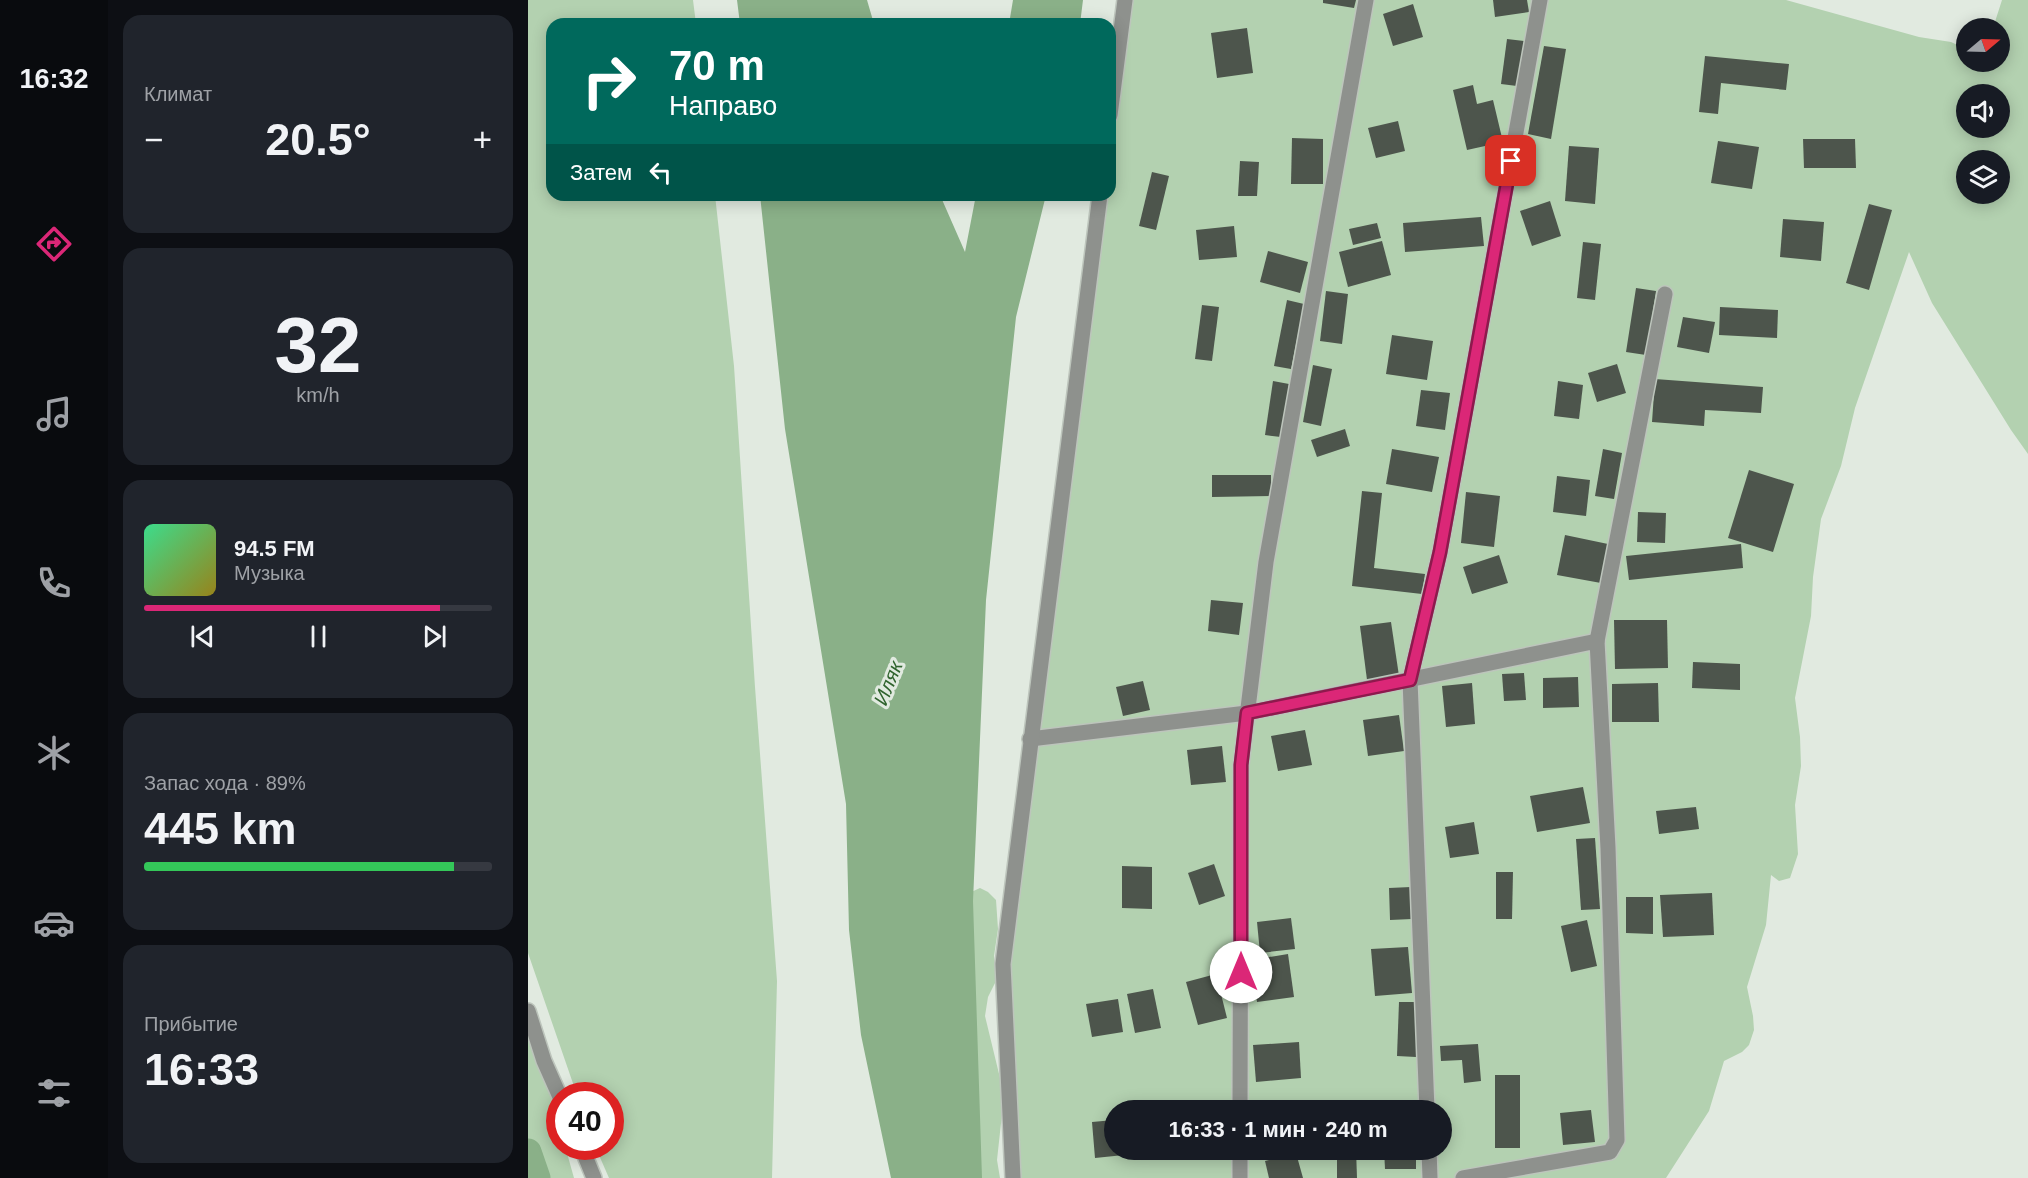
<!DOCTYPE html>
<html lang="ru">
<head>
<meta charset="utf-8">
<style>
  :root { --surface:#171b24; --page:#20242c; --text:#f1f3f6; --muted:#9ea1a6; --line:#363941; --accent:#db2777 }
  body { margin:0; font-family:Arial,sans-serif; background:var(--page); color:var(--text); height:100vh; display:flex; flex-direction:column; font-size:22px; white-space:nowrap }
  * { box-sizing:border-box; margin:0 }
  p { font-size:20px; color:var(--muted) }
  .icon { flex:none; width:33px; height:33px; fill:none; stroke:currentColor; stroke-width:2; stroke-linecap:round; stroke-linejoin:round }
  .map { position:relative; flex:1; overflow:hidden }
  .details { display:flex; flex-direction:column; gap:15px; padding:15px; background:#0d0f14; width:420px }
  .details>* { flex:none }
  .banner { position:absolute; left:18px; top:18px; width:570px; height:183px; border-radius:18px; box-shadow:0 3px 15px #0003; background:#00695c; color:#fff; overflow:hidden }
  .needle { width:39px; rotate:71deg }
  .controls { position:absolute; left:1428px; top:18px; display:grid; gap:12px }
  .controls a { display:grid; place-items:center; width:54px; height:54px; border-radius:50%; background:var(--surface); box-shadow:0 3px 15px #0003; font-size:30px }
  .speed { position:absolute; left:18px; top:1082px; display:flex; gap:12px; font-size:30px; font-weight:700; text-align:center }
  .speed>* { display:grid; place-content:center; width:78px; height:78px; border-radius:50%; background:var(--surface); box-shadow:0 3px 15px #0003; line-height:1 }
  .speed .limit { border:9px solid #d22; background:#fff; color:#111 }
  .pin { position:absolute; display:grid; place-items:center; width:51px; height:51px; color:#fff; margin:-26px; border-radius:12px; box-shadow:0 3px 9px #0006 }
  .me { position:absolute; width:66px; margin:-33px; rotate:0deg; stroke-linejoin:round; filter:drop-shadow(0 0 4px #0008) }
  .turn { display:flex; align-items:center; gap:21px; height:126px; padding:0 24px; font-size:27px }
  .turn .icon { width:78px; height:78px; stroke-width:2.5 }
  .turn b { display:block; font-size:42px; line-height:51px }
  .then { display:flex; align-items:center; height:57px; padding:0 24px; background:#0003; gap:12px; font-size:22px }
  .big { font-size:45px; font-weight:700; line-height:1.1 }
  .details .tile { flex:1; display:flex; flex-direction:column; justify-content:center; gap:9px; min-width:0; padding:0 21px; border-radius:18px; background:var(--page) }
  .details .dial { align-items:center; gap:0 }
  .dial b { font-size:78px; line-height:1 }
  .song { display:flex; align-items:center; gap:18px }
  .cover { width:72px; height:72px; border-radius:9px; background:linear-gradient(135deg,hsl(150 70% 55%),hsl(50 70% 35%)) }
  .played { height:6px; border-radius:3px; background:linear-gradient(90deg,var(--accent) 85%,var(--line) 85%) }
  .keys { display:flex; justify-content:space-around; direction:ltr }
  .heat { display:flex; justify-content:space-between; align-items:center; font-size:33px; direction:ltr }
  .charge { height:9px; border-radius:4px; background:linear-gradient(90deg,#34c759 89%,var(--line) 0) }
  .trip { position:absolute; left:576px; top:1100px; width:348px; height:60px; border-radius:30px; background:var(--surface); box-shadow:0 3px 15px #0003; font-weight:700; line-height:60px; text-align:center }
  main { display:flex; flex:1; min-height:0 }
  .tab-bar { display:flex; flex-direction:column; width:108px; justify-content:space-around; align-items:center; background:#090b0e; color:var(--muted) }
  .tab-bar .icon { width:42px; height:42px }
  .tab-bar .selected { color:var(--accent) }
  .tab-bar b { font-size:27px; color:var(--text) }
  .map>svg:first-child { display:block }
  .green { fill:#b3d1b0; fill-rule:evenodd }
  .water { fill:#8ab088 }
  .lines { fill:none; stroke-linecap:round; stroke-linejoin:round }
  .canal { stroke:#8ab088; stroke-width:27 }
  .building { fill:#4d554c }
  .minor-casing { stroke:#bdc5bc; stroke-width:18 }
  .minor { stroke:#8e918d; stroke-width:15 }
  .route-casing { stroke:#8e194d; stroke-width:15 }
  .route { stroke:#db2777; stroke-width:10 }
  .labels { text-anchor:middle; stroke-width:6; stroke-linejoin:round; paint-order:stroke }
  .water-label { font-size:20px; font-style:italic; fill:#30642e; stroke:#e1eae0 }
</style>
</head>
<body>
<main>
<nav class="tab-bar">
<b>16:32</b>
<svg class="icon selected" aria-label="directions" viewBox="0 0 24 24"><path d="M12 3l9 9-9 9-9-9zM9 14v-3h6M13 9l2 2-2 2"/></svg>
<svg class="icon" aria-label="music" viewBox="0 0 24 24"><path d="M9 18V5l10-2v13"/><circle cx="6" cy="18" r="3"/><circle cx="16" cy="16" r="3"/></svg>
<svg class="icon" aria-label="phone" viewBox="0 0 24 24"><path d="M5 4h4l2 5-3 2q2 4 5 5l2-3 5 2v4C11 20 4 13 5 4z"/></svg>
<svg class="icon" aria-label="climate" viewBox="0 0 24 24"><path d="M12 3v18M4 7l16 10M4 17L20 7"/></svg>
<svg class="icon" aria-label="car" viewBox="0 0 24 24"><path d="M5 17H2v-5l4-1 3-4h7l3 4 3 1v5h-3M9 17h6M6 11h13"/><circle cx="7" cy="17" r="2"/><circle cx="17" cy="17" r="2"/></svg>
<svg class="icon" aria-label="filters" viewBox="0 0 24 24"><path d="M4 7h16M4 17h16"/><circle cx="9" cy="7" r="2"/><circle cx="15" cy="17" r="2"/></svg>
</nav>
<section class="details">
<div class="tile"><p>Климат</p>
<div class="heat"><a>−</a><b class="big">20.5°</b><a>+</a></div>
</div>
<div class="tile dial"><b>32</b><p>km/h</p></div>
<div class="tile">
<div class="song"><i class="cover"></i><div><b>94.5 FM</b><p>Музыка</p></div></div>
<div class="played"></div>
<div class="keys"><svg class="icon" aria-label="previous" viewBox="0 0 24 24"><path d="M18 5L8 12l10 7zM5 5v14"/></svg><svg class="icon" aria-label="pause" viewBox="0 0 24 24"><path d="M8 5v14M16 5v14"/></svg><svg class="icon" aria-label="next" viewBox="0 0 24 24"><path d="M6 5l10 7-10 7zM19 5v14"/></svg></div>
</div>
<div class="tile"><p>Запас хода · 89%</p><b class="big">445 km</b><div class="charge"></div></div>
<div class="tile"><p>Прибытие</p><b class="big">16:33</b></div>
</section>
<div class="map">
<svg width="1500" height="1178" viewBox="0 0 1500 1178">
  <rect width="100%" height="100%" fill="#e1eae0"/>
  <g class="green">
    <path d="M0 0H165L168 24H24V195H187L206 366 227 687 249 981 244 1178H81L67 1146H82V1095H49L0 953Z"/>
    <path d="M602 0H1258L1391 37 1423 42 1438 49V62H1472V28H1465L1474 0H1500V454L1483 430 1404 303 1381 252 1327 408 1313 466 1293 519 1285 577 1283 616 1267 698 1272 737 1273 766 1267 805 1270 854 1262 878 1251 881 1243 875 1238 925 1219 987 1225 1016 1226 1030 1221 1045 1214 1052 1196 1061 1181 1111 1138 1178H491L481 959 577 195H582V155ZM1438 94H1472V128H1438ZM1438 160H1472V194H1438ZM586 1110H914V1149H586Z"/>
    <path d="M452 888 460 892 468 900 470 929 466 956 469 979 460 997 457 1016 472 1078 474 1114 469 1160 472 1178H446L439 894Z"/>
    <path d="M0 1035C13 1071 31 1108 32 1146H37L46 1178H0Z"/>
  </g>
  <g class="water">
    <path d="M209 0H339L346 24H212Z"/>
    <path d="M485 0H555L552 24H481Z"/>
    <path d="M232 195H412L437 252 448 195H518L488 317 458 600 445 901 454 1178H363L333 1035 321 930 318 804 257 429Z"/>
  </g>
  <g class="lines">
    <path class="canal" d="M0 1152 9 1178"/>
  </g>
  <g class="building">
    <path d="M795 0H828L826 8 795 3Z"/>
    <path d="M965 0H999L1001 12 967 17Z"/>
    <path d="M885 4 895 37 865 46 855 14Z"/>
    <path d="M719 28 725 73 689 78 683 33Z"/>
    <path d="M979 39 996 41 989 86 973 84Z"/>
    <path d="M1016 46 1038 49 1023 139 1000 134Z"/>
    <path d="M1177 56 1261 64 1258 90 1193 83 1190 114 1171 112Z"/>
    <path d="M945 85 949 104 965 100 975 142 939 150 925 90Z"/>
    <path d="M870 121 877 151 848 158 840 128Z"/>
    <path d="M764 138 795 139V184H763Z"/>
    <path d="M1275 139H1327L1328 168H1276Z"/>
    <path d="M1190 141 1231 147 1224 189 1183 183Z"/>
    <path d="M1041 146 1071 148 1067 204 1037 201Z"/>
    <path d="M712 161 731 162 729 196H710Z"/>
    <path d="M624 172 641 176 628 230 611 226Z"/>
    <path d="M1022 201 1033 236 1004 246 992 211Z"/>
    <path d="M1341 204 1364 210 1341 290 1318 283Z"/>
    <path d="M953 217 956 246 877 252 875 223Z"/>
    <path d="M1255 219 1296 222 1293 261 1252 257Z"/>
    <path d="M849 223 853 238 825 245 821 229Z"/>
    <path d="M706 226 709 257 671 260 668 230Z"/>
    <path d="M854 241 863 275 820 287 811 252Z"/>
    <path d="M1055 242 1073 244 1067 300 1049 298Z"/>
    <path d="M740 251 780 262 772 293 732 282Z"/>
    <path d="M1108 288 1128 291 1118 355 1098 352Z"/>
    <path d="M798 291 820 294 814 344 792 341Z"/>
    <path d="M759 300 776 304 763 369 746 366Z"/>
    <path d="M674 305 691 307 684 361 667 359Z"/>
    <path d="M1192 307 1250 310 1249 338 1191 335Z"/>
    <path d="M1155 317 1187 322 1181 353 1149 347Z"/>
    <path d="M864 335 905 341 899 380 858 374Z"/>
    <path d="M1089 364 1098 393 1069 402 1060 373Z"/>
    <path d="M785 365 804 369 793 426 775 422Z"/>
    <path d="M1127 379 1235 387 1233 413 1177 410 1176 426 1124 422Z"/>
    <path d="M745 381 761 384 753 437 737 435Z"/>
    <path d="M1030 381 1055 385 1051 419 1026 416Z"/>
    <path d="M893 390 922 393 917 430 888 426Z"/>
    <path d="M817 429 822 446 789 457 783 440Z"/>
    <path d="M864 449 911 457 904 492 858 484Z"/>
    <path d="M1075 449 1094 453 1086 499 1067 496Z"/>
    <path d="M1221 470 1266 484 1245 552 1200 538Z"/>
    <path d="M684 475H743V496L684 497Z"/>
    <path d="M1029 476 1062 480 1058 516 1025 512Z"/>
    <path d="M834 491 854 493 846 568 897 574 894 594 824 586Z"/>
    <path d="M938 492 972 496 966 547 933 543Z"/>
    <path d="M1110 512 1138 513 1137 543 1109 542Z"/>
    <path d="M1037 535 1080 544 1073 583 1029 575Z"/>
    <path d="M1213 544 1215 568 1101 580 1098 556Z"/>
    <path d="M971 555 980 583 944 594 935 567Z"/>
    <path d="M683 600 715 603 711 635 680 631Z"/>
    <path d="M1086 620H1139L1140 668 1087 669Z"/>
    <path d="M863 622 871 676 839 680 832 626Z"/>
    <path d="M1165 662 1212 664V690L1164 688Z"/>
    <path d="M996 673 998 700 976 701 974 674Z"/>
    <path d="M1050 677 1051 707 1015 708V678Z"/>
    <path d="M615 681 622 710 595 716 588 687Z"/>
    <path d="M944 683 947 724 918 727 914 686Z"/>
    <path d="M1130 683 1131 722H1084V684Z"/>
    <path d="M871 715 876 751 840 756 835 720Z"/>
    <path d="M777 730 784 765 750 771 743 736Z"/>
    <path d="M694 746 698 782 663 785 659 750Z"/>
    <path d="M1055 787 1062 823 1009 832 1002 796Z"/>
    <path d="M1168 807 1171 829 1131 834 1128 811Z"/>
    <path d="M946 822 951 854 922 858 917 827Z"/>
    <path d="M1067 838 1072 909 1053 910 1048 839Z"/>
    <path d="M686 864 697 896 671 905 660 873Z"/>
    <path d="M594 866 624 867V909L594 908Z"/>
    <path d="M968 872H985L984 919H968Z"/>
    <path d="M883 887 884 919 862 920 861 888Z"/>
    <path d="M1184 893 1186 935 1135 937 1132 895Z"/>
    <path d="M1098 897H1125V934L1098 933Z"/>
    <path d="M763 918 767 949 732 953 729 922Z"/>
    <path d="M1059 920 1069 966 1043 972 1033 926Z"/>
    <path d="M880 947 884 993 847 996 843 949Z"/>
    <path d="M760 954 766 997 729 1002 723 960Z"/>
    <path d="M688 974 699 1018 670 1025 658 982Z"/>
    <path d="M625 989 633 1028 607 1033 599 994Z"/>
    <path d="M590 999 595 1032 564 1037 558 1004Z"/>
    <path d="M871 1002H889L888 1057 869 1056Z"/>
    <path d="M771 1042 773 1078 728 1082 725 1045Z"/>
    <path d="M950 1044 953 1081 936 1083 934 1060 913 1061 912 1046Z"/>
    <rect x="967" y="1075" width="25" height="73"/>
    <path d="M693 1104 694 1110H672V1109Z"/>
    <path d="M1063 1110 1067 1142 1035 1145 1032 1113Z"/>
    <path d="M586 1120V1149H596V1155L567 1158 564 1122Z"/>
    <path d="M677 1149H700V1150L678 1155Z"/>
    <path d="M809 1149H828L829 1178H809Z"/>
    <path d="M856 1149H888V1169H857Z"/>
    <path d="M768 1153 775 1178H741L737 1161Z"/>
  </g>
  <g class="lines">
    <defs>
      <g id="minor">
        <path d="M582 115 597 0"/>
        <path d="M1069 641 1137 294"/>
        <path d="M502 739 719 713 1069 641 1080 848 1089 1140 1082 1152 935 1178"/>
        <path d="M0 1011 16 1061 32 1097"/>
        <path d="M712 1110 713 765 738 562 838 0"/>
        <path d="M899 1110 882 680 912 552 1012 0"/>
        <path d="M53 1146 66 1178"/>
        <path d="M901 1149 902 1178"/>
        <path d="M485 1178 475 964 572 195"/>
        <path d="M712 1178V1149"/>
      </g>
    </defs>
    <use href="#minor" class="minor-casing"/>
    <use href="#minor" class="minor"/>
  </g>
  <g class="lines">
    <defs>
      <path id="route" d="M713 972V765L719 713 882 680 912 552 983 161"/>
    </defs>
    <use href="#route" class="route-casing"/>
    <use href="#route" class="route"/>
  </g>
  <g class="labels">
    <g class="water-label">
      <text transform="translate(360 683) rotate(-68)" y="7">Иляк</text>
    </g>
  </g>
</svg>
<div class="controls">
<a><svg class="needle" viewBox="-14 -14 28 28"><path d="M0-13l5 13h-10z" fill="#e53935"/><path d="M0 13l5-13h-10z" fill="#9ea1a6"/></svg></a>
<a><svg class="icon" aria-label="sound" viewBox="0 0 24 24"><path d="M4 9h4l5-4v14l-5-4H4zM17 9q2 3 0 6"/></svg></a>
<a><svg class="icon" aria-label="layers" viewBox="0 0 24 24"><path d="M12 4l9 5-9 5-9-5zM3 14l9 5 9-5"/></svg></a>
</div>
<div class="speed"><div class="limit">40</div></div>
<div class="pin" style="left:983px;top:161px;background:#d93025"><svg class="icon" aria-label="arrive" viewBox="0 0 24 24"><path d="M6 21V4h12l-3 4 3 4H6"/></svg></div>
<svg class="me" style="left:713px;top:972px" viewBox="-20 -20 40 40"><circle r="19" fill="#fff"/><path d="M0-13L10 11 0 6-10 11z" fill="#db2777"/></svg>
<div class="trip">16:33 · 1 мин · 240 m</div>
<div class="banner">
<div class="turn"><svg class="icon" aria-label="right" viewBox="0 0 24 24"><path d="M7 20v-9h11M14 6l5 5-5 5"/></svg><div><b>70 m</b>Направо</div></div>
<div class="then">Затем<svg class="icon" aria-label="left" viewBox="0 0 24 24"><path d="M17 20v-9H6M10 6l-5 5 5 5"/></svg></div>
</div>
</div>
</main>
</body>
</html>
